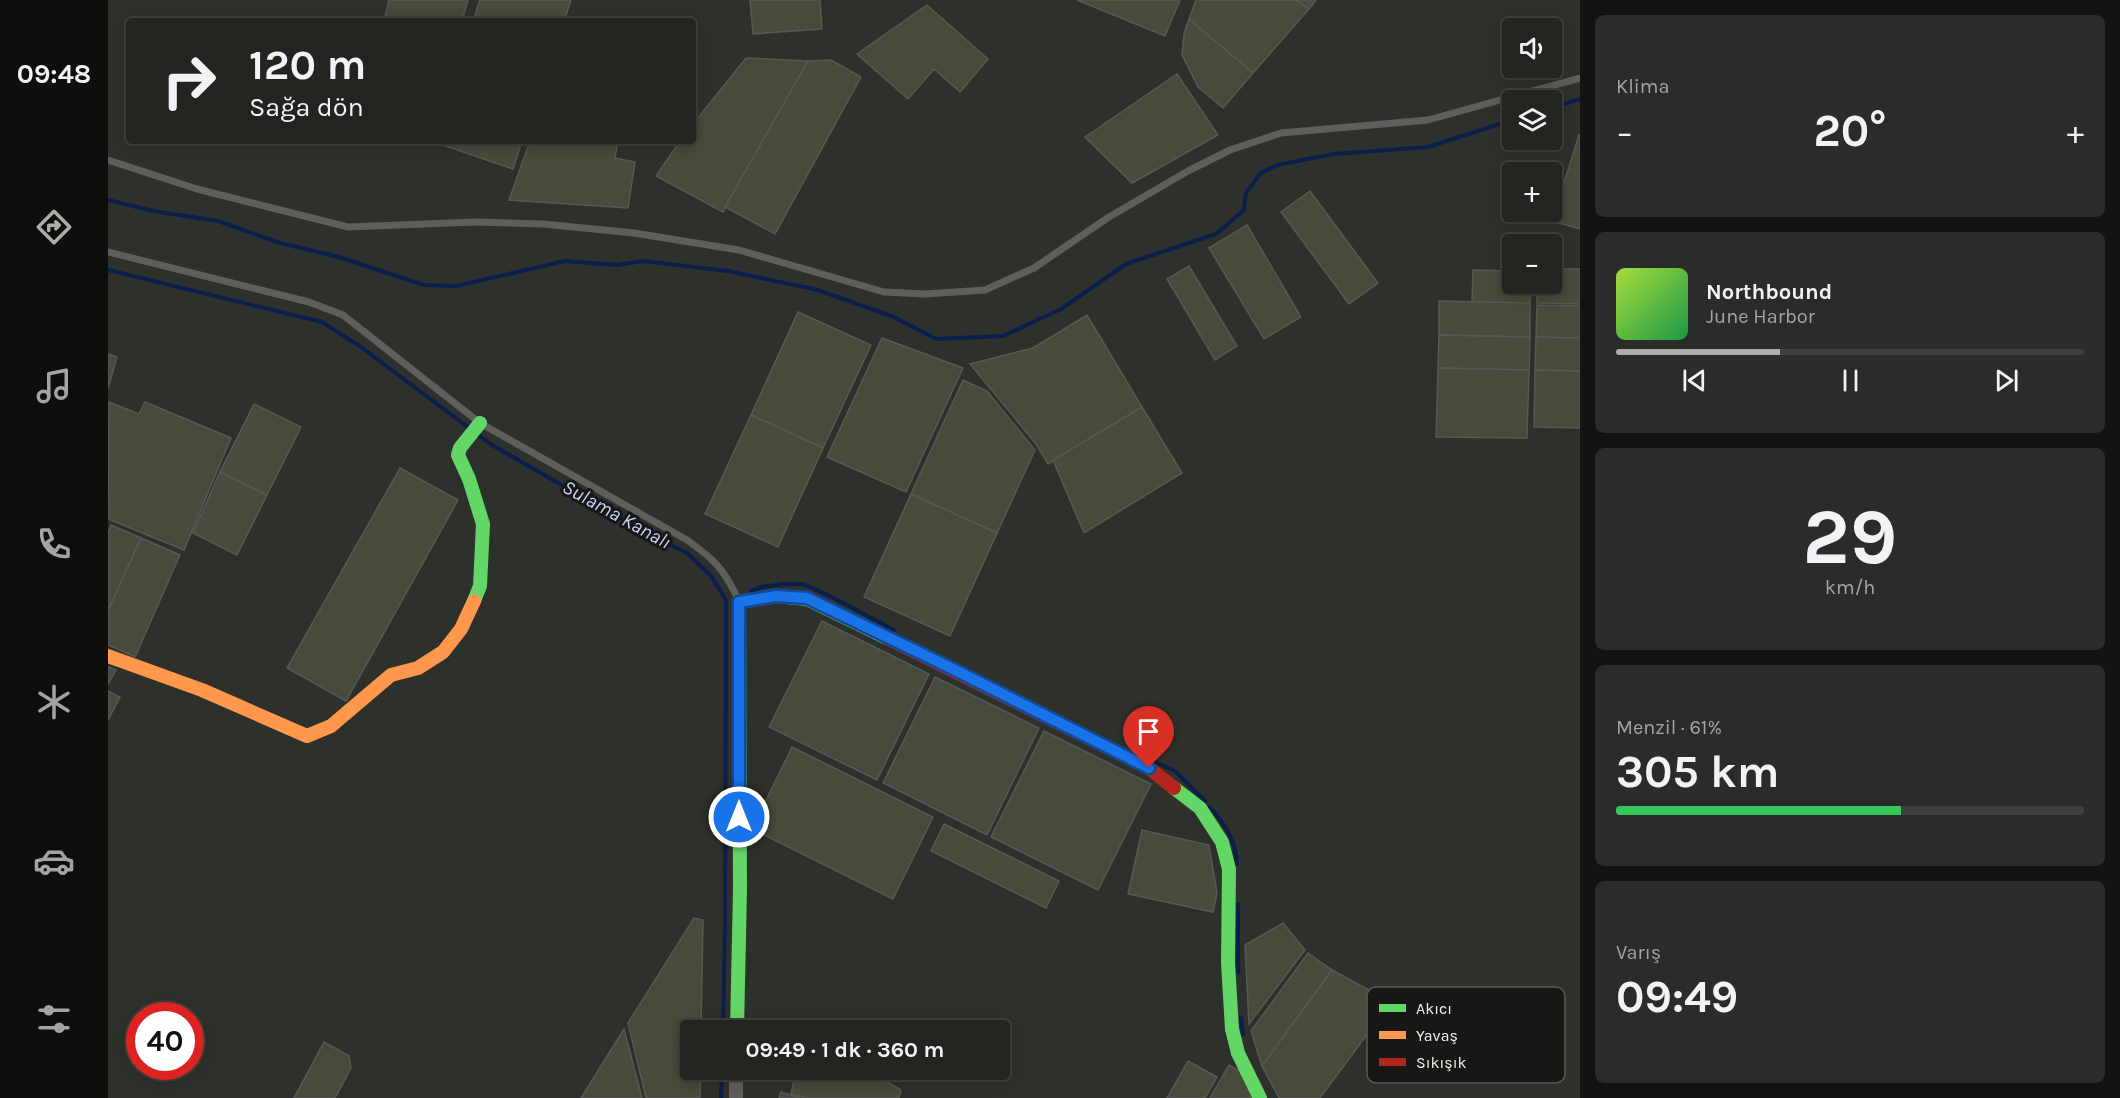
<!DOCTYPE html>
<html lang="tr">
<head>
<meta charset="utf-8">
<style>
  :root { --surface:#222420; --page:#2a2c29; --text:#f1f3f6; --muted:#a2a4a5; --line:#3f413e; --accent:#abada8 }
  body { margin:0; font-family:Karla,sans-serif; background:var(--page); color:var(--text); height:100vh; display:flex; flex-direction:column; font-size:22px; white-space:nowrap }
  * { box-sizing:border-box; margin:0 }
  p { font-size:20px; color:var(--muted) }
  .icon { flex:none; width:33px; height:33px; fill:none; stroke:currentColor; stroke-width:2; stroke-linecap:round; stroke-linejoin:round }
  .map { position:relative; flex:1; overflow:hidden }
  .details { display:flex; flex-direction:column; gap:15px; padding:15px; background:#131412; width:540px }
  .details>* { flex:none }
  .top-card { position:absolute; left:18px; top:18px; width:570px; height:126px; border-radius:6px; box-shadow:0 3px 15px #0003,0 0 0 2px var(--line); background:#222420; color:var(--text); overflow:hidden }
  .fabs { position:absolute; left:1394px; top:18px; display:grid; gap:12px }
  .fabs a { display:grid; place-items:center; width:60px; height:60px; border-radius:6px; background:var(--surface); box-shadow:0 3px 15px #0003,0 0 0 2px var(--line); font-size:30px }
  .speed { position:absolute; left:18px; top:1002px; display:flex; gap:12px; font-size:30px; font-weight:700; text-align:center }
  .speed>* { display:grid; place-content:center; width:78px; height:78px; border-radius:50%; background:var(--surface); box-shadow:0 3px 15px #0003,0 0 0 2px var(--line); line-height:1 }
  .speed .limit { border:9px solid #d22; background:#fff; color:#111 }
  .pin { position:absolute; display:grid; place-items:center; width:51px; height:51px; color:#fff; margin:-62px -26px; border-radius:50% 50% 50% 0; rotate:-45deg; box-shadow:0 0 6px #0007 }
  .pin .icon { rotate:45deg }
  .me { position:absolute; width:66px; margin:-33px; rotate:0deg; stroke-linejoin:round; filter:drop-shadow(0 0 4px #0008) }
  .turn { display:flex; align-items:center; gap:21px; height:126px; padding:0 24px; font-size:27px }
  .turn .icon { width:78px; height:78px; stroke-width:2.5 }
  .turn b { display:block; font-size:42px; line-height:51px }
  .big { font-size:45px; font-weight:700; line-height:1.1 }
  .details .card { flex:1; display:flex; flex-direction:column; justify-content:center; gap:9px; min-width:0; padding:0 21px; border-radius:9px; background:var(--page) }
  .details .dial { align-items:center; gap:0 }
  .dial b { font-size:78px; line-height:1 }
  .song { display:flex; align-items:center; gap:18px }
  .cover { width:72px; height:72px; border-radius:9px; background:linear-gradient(135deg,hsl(80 70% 55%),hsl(140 70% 35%)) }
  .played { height:6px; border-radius:3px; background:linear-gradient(90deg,var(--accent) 35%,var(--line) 35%) }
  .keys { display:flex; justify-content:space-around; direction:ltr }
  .heat { display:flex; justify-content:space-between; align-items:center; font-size:33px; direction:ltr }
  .charge { height:9px; border-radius:4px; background:linear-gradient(90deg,#34c759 61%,var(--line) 0) }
  .trip { position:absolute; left:572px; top:1020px; width:330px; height:60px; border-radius:6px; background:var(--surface); box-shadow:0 3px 15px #0003,0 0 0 2px var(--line); font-weight:700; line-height:60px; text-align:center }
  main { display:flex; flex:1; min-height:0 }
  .tab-bar { display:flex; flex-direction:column; width:108px; justify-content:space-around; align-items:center; background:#0e0e0d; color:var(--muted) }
  .tab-bar .icon { width:42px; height:42px }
  .tab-bar .current { color:var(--accent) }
  .tab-bar b { font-size:27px; color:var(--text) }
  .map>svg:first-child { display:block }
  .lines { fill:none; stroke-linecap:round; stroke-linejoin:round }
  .stream { stroke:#0b1d4a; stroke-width:4 }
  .building { fill:#474b3c; stroke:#565855; stroke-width:1.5 }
  .lane { stroke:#5e5f5c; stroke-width:7 }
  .street { stroke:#5e5f5c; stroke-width:14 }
  .fast { stroke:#63d668; stroke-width:14 }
  .slow { stroke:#ff974d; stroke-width:14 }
  .jam { stroke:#b3261e; stroke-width:14 }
  .route-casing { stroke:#114b97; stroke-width:15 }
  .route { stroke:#1a73e8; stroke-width:10 }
  .labels { text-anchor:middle; stroke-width:6; stroke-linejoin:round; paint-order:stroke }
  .water-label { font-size:20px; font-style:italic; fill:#c4d5f7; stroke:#171815 }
  .key { fill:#171815; stroke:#585956; stroke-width:1.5 }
  .key-label { font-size:16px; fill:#eff1ec }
</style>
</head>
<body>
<main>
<nav class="tab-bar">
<b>09:48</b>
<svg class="icon current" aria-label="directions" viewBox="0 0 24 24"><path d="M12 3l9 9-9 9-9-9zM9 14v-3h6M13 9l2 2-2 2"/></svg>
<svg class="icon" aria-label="music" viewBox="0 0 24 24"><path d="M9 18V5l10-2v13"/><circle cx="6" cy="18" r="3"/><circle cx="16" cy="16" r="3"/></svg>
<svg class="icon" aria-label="phone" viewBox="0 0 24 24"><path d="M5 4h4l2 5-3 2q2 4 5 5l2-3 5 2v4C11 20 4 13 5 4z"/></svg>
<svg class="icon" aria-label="climate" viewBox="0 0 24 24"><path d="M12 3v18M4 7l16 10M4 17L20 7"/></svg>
<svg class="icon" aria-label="car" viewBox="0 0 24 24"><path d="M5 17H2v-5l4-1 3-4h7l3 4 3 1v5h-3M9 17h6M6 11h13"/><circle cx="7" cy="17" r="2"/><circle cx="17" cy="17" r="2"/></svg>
<svg class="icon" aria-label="filters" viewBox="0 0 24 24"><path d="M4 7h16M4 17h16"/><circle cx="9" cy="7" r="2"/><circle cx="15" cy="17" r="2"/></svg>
</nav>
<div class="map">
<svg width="1472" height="1098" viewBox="0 0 1472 1098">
  <rect width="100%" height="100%" fill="#2e302b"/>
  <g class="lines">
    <g class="stream">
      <path d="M1443 108 1472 99"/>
      <path d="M0 200 45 211 110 221 172 243 231 257 316 285 348 286 457 261 509 265 535 261 620 271 710 290 786 317 828 339 895 336 953 309 1018 264 1108 234 1136 210 1138 193 1153 173 1169 165 1226 154 1320 147 1404 120"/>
      <path d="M0 270 214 322 253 347 361 428"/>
      <path d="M369 434 384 445 452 484 548 538 579 553 603 576 618 600 617 928 615 1030"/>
      <path d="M643 591 654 587 677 584H695L722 596 786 630"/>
      <path d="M1047 762 1067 771 1097 801"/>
      <path d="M1102 807C1117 824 1128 841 1129 864"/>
      <path d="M1130 972V904"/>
      <path d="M1133 1018 1135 1034"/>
      <path d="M613 1098 614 1070"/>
    </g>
  </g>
  <g class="building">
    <path d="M281 0H360L354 21H276Z"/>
    <path d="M372 0H463L456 21H365Z"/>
    <path d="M642 0H712L714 29 645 34Z"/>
    <path d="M969 0H1072L1057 36Z"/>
    <path d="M1088 0H1188L1201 9 1145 73 1081 19Z"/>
    <path d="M1188 0H1208L1201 9Z"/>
    <path d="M819 5 880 59 852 92 826 69 800 99 749 54Z"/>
    <path d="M1081 19 1145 73 1115 108 1090 87 1074 55 1076 34Z"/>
    <path d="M638 58 700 61 615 212 548 176 572 141H585V124Z"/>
    <path d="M723 60 753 77 667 234 617 207 700 61Z"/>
    <path d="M1069 74 1110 135 1024 183 977 137Z"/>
    <path d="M1471 135H1472V229L1444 221Z"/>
    <path d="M323 141H414L405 169Z"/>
    <path d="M422 141H510L507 158 527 162 520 208 401 200Z"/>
    <path d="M1202 191 1270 283 1241 304 1173 212Z"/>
    <path d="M1139 225 1193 317 1156 339 1101 248Z"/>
    <path d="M1081 266 1129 346 1107 360 1059 279Z"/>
    <path d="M1443 269H1472V304L1429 303V284H1443Z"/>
    <path d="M1365 270 1404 271V284H1423L1422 303 1364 302Z"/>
    <path d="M1331 301 1422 303V337L1331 335Z"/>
    <path d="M1429 305 1472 306V338L1428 337Z"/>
    <path d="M690 312 763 345 715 448 643 415Z"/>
    <path d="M979 315 1034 407 940 464 928 444 862 364 925 348Z"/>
    <path d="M1331 335 1422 337 1421 370 1330 368Z"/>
    <path d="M1428 337 1472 338V371L1427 370Z"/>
    <path d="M774 338 855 368 798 492 719 457Z"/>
    <path d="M0 354 9 357 0 388Z"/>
    <path d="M1330 368 1421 370 1419 438 1328 437Z"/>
    <path d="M1427 370 1472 371V428L1426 427Z"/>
    <path d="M855 380 879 391 927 450 889 533 803 494Z"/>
    <path d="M1 402 31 414 37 402 123 438 76 550 0 519Z"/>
    <path d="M146 404 193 427 159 495 112 472Z"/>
    <path d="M1034 407 1074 473 976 533 945 460Z"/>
    <path d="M643 415 715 448 670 547 597 514Z"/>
    <path d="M292 468 350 500 238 701 179 668Z"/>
    <path d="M112 472 159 495 129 555 85 533Z"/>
    <path d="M803 494 889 533 842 636 756 597Z"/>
    <path d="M3 525 33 538 0 611V533Z"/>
    <path d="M33 538 72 555 27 657 0 645V611Z"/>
    <path d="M714 621 821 674 769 780 661 727Z"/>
    <path d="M0 667 8 670 0 684Z"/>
    <path d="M827 677 931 728 879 835 775 783Z"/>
    <path d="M0 691 12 697 0 720Z"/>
    <path d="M936 731 1043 784 990 890 883 837Z"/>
    <path d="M684 747 825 817 785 899 644 829Z"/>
    <path d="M836 824 951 881 938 908 823 851Z"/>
    <path d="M1034 830 1101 845 1109 893 1105 912 1020 894Z"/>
    <path d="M586 918 595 920 593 1030H582V1070H593L592 1098H538L520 1023Z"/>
    <path d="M1175 923 1197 950 1141 1024 1137 945Z"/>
    <path d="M1200 953 1224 970 1154 1066 1143 1031Z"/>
    <path d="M1224 970 1283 1002 1212 1098H1171L1154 1066Z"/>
    <path d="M516 1029 534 1098H473Z"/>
    <path d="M216 1042 241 1056 243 1068 227 1098H186Z"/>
    <path d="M1080 1061 1109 1077 1097 1098H1059Z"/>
    <path d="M1121 1065 1138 1075 1148 1098H1102Z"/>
    <path d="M688 1070H760L793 1090 791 1098H698L683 1094Z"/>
    <path d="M673 1092 692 1098H671Z"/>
  </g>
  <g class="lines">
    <g class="lane">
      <path d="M0 160 89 189 240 227 367 222 435 224 526 233 631 250 776 292 817 294 877 290 926 268 1001 217 1080 171 1122 150 1173 133 1320 120 1472 78"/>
      <path d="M0 252 201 302 235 315 372 423 579 540C606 559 616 569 630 599"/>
    </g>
    <path class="street" d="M628 1098V1070"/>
    <g class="fast">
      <path d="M366 601 372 586 375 524 361 479 350 455 352 448 372 423"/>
      <path d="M1066 788 1092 808 1114 842 1121 869 1120 963 1124 1029 1130 1053 1152 1098"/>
      <path d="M629 1030 632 889 631 602 668 596 699 599 779 638"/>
    </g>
    <path class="slow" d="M0 656 94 690 199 736 223 726 283 675 310 668 335 652 353 629 366 601"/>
    <path class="jam" d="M779 638 1041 768 1066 788"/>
  </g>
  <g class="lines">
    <defs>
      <path id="route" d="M631 817V602L668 596 699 598 847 670 1041 768"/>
    </defs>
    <use href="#route" class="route-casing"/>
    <use href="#route" class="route"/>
  </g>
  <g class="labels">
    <g class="water-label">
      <text transform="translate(509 514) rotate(29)" y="7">Sulama Kanalı</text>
    </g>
  </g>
  <rect x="1259" y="987" width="198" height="96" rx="9" class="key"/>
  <rect x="1271" y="1004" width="27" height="8" fill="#63d668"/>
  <rect x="1271" y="1031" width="27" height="8" fill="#ff974d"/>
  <rect x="1271" y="1058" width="27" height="8" fill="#b3261e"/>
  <g class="key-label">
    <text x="1308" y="1014">Akıcı</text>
    <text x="1308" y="1041">Yavaş</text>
    <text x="1308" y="1068">Sıkışık</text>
  </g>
</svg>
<div class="fabs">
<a><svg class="icon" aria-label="sound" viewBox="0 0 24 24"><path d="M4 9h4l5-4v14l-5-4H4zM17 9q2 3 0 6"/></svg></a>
<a><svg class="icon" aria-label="layers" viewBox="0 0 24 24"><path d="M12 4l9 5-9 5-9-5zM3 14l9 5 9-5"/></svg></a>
<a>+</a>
<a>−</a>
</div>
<div class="speed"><div class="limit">40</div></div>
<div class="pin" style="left:1041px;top:768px;background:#d93025"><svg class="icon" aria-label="arrive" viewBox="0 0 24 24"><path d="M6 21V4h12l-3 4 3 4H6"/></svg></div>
<svg class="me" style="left:631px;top:817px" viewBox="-20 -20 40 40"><circle r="17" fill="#1a73e8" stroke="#fff" stroke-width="3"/><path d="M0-11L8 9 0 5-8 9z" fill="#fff"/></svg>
<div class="trip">09:49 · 1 dk · 360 m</div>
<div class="top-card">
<div class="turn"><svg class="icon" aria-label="right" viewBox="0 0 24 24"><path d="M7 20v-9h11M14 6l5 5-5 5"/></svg><div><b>120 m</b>Sağa dön</div></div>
</div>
</div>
<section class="details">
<div class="card"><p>Klima</p>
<div class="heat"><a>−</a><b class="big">20°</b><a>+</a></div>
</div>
<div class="card">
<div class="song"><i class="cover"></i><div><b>Northbound</b><p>June Harbor</p></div></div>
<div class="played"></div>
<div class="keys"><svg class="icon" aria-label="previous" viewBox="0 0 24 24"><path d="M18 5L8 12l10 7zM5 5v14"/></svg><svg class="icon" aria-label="pause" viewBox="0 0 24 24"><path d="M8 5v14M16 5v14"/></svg><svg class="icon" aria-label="next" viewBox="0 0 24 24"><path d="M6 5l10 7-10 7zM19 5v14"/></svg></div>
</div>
<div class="card dial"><b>29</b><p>km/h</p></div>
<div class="card"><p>Menzil · 61%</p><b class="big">305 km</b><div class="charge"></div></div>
<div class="card"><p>Varış</p><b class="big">09:49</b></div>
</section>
</main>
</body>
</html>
